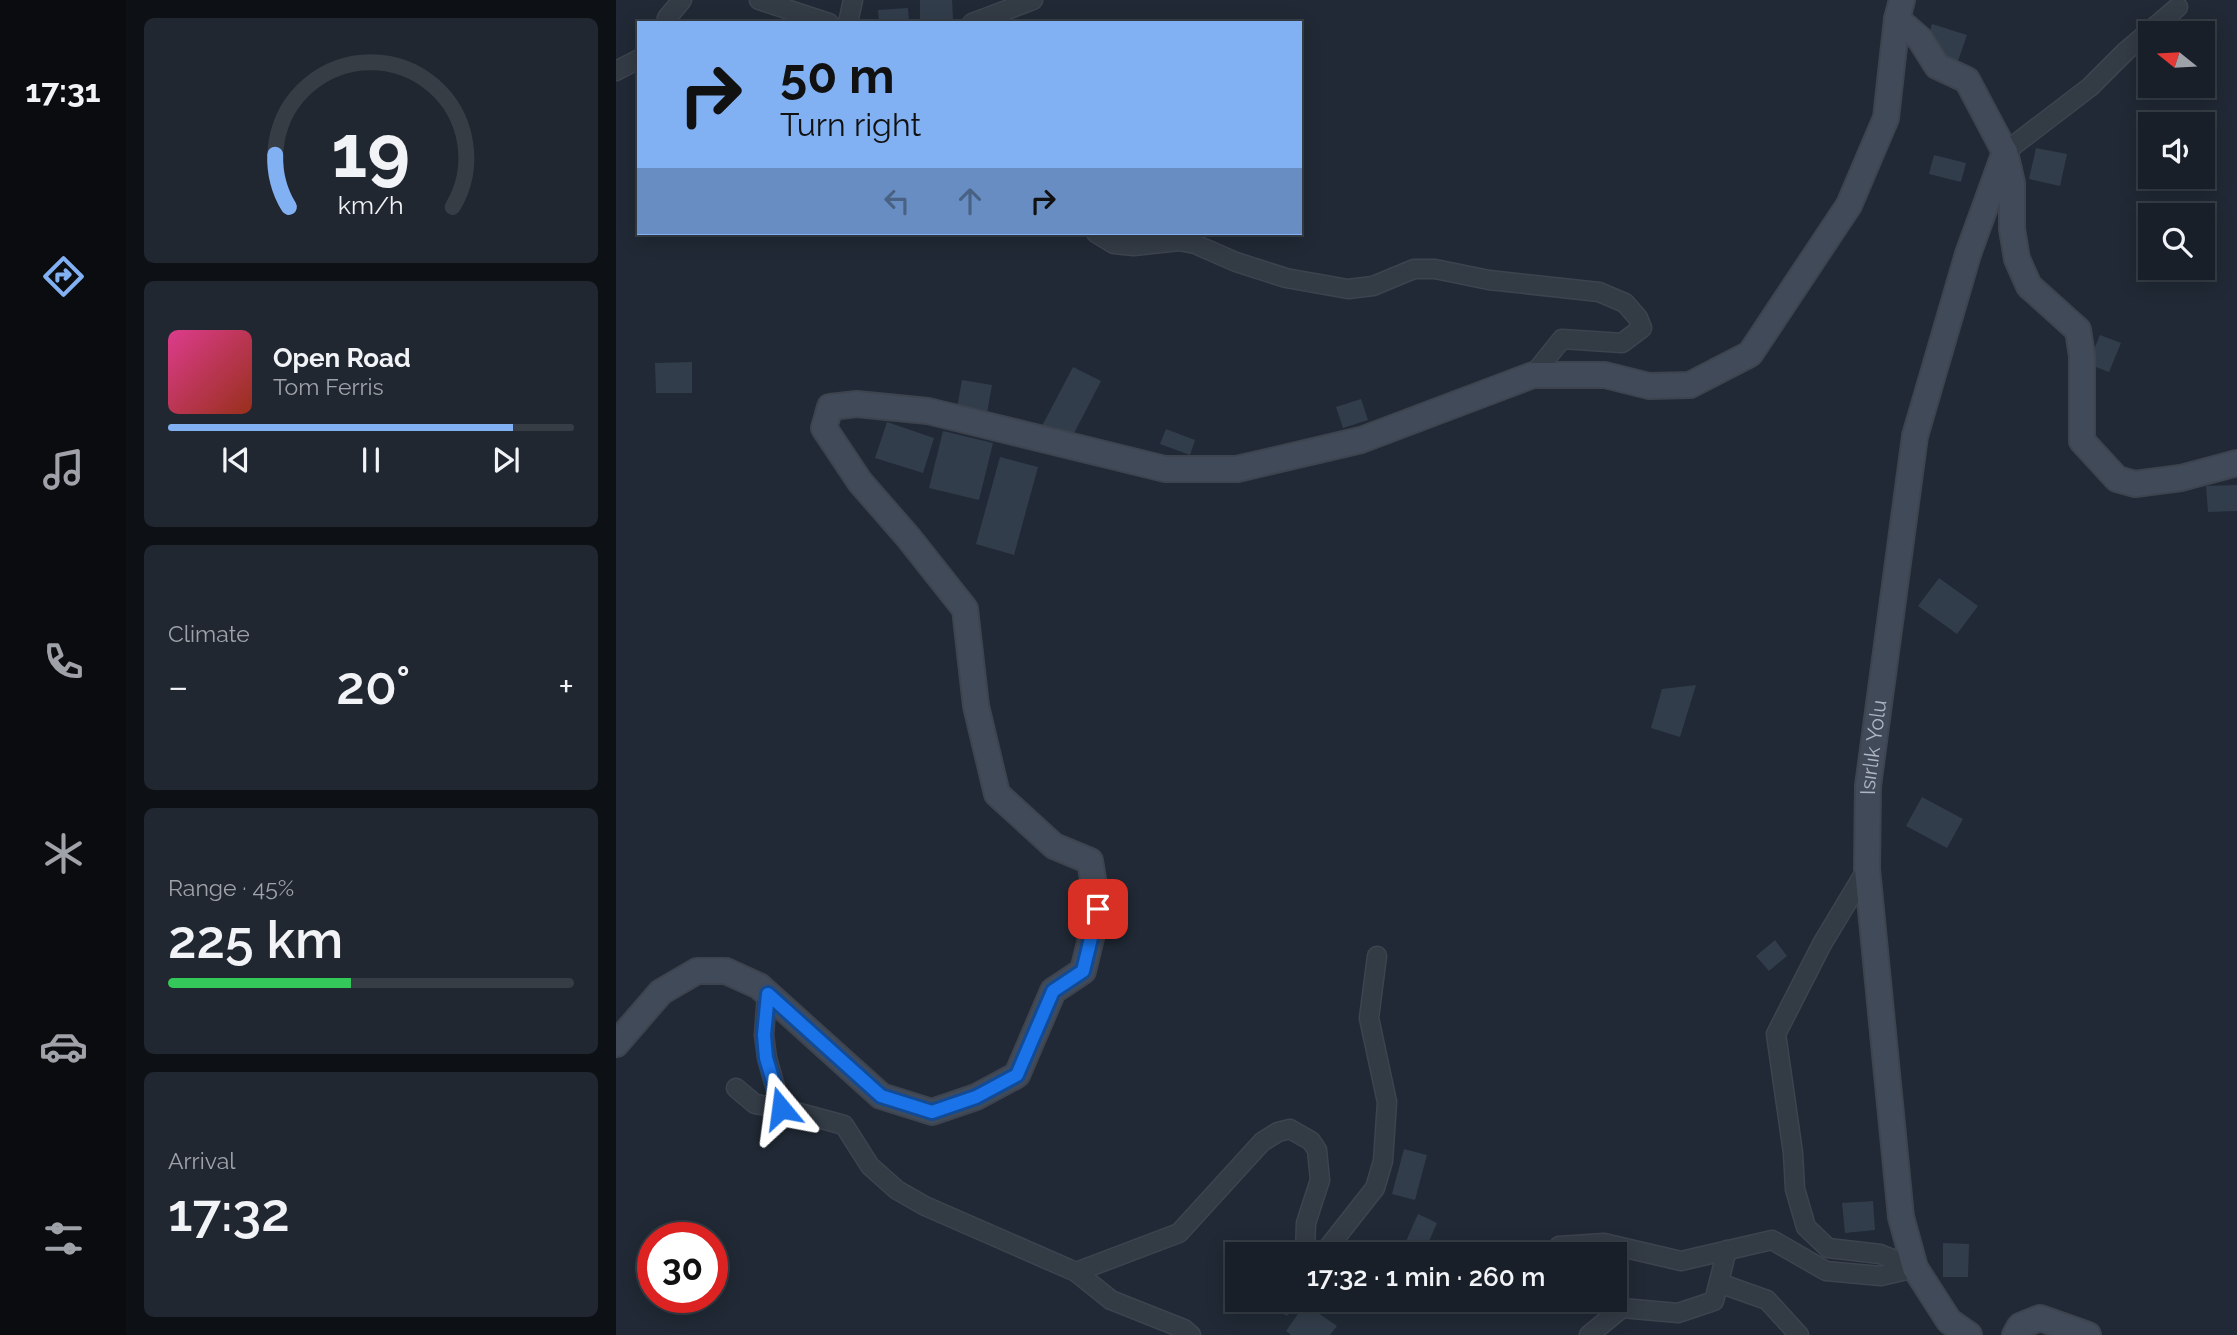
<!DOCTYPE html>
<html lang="en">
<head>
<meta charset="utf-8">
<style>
  :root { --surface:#181f28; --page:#212730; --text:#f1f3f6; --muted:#9fa2a8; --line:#363d45; --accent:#82b1f3 }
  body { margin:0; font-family:Raleway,sans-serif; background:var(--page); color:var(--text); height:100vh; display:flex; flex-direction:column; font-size:26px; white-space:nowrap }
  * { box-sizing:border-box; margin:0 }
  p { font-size:23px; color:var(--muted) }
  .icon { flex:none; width:38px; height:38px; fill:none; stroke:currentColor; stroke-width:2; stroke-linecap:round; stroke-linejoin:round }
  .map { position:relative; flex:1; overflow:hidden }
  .side { display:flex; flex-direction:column; gap:18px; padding:18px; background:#0d1116; width:490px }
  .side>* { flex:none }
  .guide { position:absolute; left:21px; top:21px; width:665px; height:214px; border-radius:0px; box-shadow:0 4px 18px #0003,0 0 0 2px var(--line); background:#82b1f3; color:#111; overflow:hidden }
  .needle { width:46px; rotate:288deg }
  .fabs { position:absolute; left:1522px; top:21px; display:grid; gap:14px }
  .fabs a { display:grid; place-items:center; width:77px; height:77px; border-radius:0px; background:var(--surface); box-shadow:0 4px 18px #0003,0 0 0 2px var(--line); font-size:35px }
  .speed { position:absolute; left:21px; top:1222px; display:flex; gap:14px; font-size:35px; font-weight:700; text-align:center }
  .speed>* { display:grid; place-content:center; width:91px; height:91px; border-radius:50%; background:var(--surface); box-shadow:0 4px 18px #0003,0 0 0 2px var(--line); line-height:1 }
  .speed .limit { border:10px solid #d22; background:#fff; color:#111 }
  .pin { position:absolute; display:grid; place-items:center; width:60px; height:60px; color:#fff; margin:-30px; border-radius:14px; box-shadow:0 4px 10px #0006 }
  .me { position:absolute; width:77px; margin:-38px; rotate:344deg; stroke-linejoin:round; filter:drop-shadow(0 0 5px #0008) }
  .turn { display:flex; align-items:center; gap:24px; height:147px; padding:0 28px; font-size:32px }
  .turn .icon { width:91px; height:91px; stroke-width:2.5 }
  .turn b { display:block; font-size:49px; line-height:60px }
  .lanes { display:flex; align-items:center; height:66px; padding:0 28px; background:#0003; justify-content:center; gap:35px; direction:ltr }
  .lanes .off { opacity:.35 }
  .big { font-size:52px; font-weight:600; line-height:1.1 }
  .side .card { flex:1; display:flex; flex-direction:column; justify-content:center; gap:10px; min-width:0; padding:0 24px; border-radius:10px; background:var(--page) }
  .side .dial { align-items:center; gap:0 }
  .dial svg { height:182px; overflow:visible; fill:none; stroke:var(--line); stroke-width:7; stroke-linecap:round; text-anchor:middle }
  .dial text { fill:var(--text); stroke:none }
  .song { display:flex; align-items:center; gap:21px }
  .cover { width:84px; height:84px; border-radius:10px; background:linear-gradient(135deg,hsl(330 70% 55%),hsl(10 70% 35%)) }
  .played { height:7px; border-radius:4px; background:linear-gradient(90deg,var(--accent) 85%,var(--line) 85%) }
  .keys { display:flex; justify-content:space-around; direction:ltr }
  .heat { display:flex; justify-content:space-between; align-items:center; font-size:38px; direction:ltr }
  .charge { height:10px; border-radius:5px; background:linear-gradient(90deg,#34c759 45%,var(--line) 0) }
  .trip { position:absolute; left:609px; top:1242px; width:402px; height:70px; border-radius:0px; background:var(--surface); box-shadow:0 4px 18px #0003,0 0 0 2px var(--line); font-weight:600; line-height:70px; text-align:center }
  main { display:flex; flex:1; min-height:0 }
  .tabs { display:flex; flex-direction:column; width:126px; justify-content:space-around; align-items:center; background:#0a0c10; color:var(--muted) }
  .tabs .icon { width:49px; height:49px }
  .tabs .active { color:var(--accent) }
  .tabs b { font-size:32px; color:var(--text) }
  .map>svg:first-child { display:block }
  .building { fill:#323d4b }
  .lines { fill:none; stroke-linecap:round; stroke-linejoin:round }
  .street-casing { stroke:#3d444f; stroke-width:21 }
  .secondary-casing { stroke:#3d444f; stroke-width:28 }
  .street { stroke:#333b45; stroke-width:18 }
  .secondary { stroke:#414a58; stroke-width:24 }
  .route-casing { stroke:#114b97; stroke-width:18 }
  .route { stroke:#1a73e8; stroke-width:12 }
  .labels { text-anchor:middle; stroke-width:7; stroke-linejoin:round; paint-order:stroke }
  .street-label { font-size:21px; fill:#adb6c2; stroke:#19202a }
</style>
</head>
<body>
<main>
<nav class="tabs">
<b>17:31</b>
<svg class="icon active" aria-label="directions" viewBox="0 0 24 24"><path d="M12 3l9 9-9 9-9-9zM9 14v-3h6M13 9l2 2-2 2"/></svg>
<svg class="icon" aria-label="music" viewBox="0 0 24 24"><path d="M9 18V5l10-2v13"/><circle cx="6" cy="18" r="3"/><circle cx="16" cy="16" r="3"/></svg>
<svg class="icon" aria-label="phone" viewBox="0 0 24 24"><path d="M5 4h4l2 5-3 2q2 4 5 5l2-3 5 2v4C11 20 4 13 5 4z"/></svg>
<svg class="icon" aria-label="climate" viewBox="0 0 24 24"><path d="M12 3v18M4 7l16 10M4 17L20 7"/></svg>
<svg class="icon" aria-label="car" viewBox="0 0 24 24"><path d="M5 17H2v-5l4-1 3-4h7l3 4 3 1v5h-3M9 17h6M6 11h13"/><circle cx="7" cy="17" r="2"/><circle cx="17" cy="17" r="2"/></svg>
<svg class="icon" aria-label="filters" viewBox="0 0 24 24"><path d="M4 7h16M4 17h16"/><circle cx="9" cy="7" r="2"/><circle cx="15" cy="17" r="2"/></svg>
</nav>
<section class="side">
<div class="card dial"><svg viewBox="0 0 100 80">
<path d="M14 69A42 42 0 1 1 86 69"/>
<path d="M14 69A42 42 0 0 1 8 46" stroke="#82b1f3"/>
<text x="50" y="56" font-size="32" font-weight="700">19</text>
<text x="50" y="72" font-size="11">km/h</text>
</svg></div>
<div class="card">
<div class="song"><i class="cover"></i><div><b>Open Road</b><p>Tom Ferris</p></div></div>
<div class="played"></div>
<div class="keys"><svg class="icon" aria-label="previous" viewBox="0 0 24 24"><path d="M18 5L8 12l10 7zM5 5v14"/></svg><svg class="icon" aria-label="pause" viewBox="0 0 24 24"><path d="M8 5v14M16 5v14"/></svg><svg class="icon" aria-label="next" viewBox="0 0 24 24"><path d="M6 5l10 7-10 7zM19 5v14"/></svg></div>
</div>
<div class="card"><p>Climate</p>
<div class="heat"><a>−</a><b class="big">20°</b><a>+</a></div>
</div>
<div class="card"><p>Range · 45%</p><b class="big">225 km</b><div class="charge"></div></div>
<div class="card"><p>Arrival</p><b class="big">17:32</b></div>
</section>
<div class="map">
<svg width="1621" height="1335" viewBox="0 0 1621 1335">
  <rect width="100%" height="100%" fill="#202935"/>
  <g class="building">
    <path d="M304 0H336L337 19 304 20Z"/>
    <path d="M292 8 293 23H263L262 10Z"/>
    <path d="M1316 24 1351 35 1341 64 1310 44Z"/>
    <path d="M1420 148 1451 154 1444 186 1413 179Z"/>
    <path d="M1318 155 1350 163 1345 182 1313 174Z"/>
    <path d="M1484 335 1505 343 1493 372 1472 364Z"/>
    <path d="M76 362V393H40L39 363Z"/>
    <path d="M457 367 485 381 454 441 426 426Z"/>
    <path d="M346 380 376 385 371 413 341 408Z"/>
    <path d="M745 399 752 420 727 428 720 407Z"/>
    <path d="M271 422 318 438 307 473 259 458Z"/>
    <path d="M550 429 579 440 574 455 544 444Z"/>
    <path d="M327 431 377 443 363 500 313 488Z"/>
    <path d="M384 457 422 467 398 555 360 544Z"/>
    <path d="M1621 485V511L1592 512 1590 486Z"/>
    <path d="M1323 578 1362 606 1341 634 1302 606Z"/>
    <path d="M1080 685 1064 737 1035 728 1046 689Z"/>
    <path d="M1306 797 1347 819 1331 848 1290 826Z"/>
    <path d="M1159 940 1171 956 1153 971 1140 956Z"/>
    <path d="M788 1149 811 1155 799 1200 776 1194Z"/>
    <path d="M1257 1201 1259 1230 1229 1233 1226 1203Z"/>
    <path d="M802 1214 821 1223 807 1255 787 1248Z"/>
    <path d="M1327 1243 1353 1244 1352 1277H1327Z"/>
    <path d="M648 1300H679L671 1316 647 1302Z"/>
    <path d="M689 1304 721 1326 714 1335H675L670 1331Z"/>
  </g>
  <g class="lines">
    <defs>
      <g id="street">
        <path d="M143 0 213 23"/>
        <path d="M50 23 51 18 66 0"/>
        <path d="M232 23 237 0"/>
        <path d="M356 23 417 0"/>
        <path d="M0 71 23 59"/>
        <path d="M1389 152 1474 87 1510 51 1562 7"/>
        <path d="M480 233 498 244 518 246 563 241 579 244 620 262 670 278 732 289 757 286 798 269H819L873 280 983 292 1009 303 1022 318 1026 328 1006 343 946 339 917 375"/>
        <path d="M1251 869 1206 944 1160 1034 1177 1153 1179 1189 1190 1227 1212 1248 1264 1254 1299 1268"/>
        <path d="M151 994 148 1035 151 1058 165 1108"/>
        <path d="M120 1088 139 1104 165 1108 228 1125 254 1166 281 1190 309 1206 460 1272 495 1300 568 1329 575 1335"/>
        <path d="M700 1255 711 1249 759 1188 767 1161 771 1102 753 1018 761 956"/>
        <path d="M936 1255 943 1246 988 1243 1065 1261 1156 1240 1210 1271 1265 1276 1299 1268"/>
        <path d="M460 1272 563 1233 646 1142 662 1132 674 1129 695 1141 701 1150 704 1180 690 1223 689 1255"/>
        <path d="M1103 1283 1151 1300 1183 1335"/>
        <path d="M973 1335 1006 1308 1062 1313 1098 1301 1111 1250"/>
      </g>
      <g id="secondary">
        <path d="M1281 19 1304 39 1321 66 1351 80 1389 152 1396 183V229L1401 259 1413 286 1462 330 1466 356V441L1501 479 1519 484 1565 478 1621 463"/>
        <path d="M0 1044 45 992 81 971H110L143 986 265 1096 316 1112 360 1097 401 1075 437 991 467 971 482 909 474 861 438 846 381 794 360 706 349 609 292 537 244 482 208 428 214 407 241 404 312 411 549 469H621L745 440 917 375H989L1033 386 1074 385 1134 354 1233 205 1270 118 1281 19 1286 0"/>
        <path id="s1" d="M1353 1335 1333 1321 1299 1268 1285 1217 1251 869 1252 786 1299 436 1352 254 1389 152"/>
        <path d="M1399 1335 1404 1326 1424 1318 1472 1335"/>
      </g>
    </defs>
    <use href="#street" class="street-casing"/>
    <use href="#secondary" class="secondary-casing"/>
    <use href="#street" class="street"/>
    <use href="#secondary" class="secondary"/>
  </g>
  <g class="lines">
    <defs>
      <path id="route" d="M165 1108 150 1058 148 1035 152 994 265 1096 316 1112 360 1097 401 1075 437 991 467 971 482 909"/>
    </defs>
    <use href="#route" class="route-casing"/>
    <use href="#route" class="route"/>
  </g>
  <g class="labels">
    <g class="street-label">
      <text dy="7" stroke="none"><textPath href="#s1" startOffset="612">Isırlık Yolu</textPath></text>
    </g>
  </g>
</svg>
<div class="fabs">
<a><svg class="needle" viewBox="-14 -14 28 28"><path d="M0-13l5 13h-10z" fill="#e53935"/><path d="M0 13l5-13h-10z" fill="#9fa2a8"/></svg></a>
<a><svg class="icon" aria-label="sound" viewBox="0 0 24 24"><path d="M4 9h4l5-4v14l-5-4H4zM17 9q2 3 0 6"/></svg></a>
<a><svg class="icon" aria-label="search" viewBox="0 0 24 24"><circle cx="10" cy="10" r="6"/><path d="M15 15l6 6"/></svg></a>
</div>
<div class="speed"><div class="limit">30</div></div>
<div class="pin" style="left:482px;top:909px;background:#d93025"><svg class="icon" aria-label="arrive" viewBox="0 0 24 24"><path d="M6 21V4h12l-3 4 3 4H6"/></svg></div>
<svg class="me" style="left:165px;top:1108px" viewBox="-20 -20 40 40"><path d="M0-17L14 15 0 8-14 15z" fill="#1a73e8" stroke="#fff" stroke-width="4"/></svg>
<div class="trip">17:32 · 1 min · 260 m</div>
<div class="guide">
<div class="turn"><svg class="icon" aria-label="right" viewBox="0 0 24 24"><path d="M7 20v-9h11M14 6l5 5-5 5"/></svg><div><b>50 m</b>Turn right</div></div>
<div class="lanes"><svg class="icon off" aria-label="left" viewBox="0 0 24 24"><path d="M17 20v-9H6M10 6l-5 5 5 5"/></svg><svg class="icon off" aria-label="ahead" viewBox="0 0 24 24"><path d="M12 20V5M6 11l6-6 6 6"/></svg><svg class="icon" aria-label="right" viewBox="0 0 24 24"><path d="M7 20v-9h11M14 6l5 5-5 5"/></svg></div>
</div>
</div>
</main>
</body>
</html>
